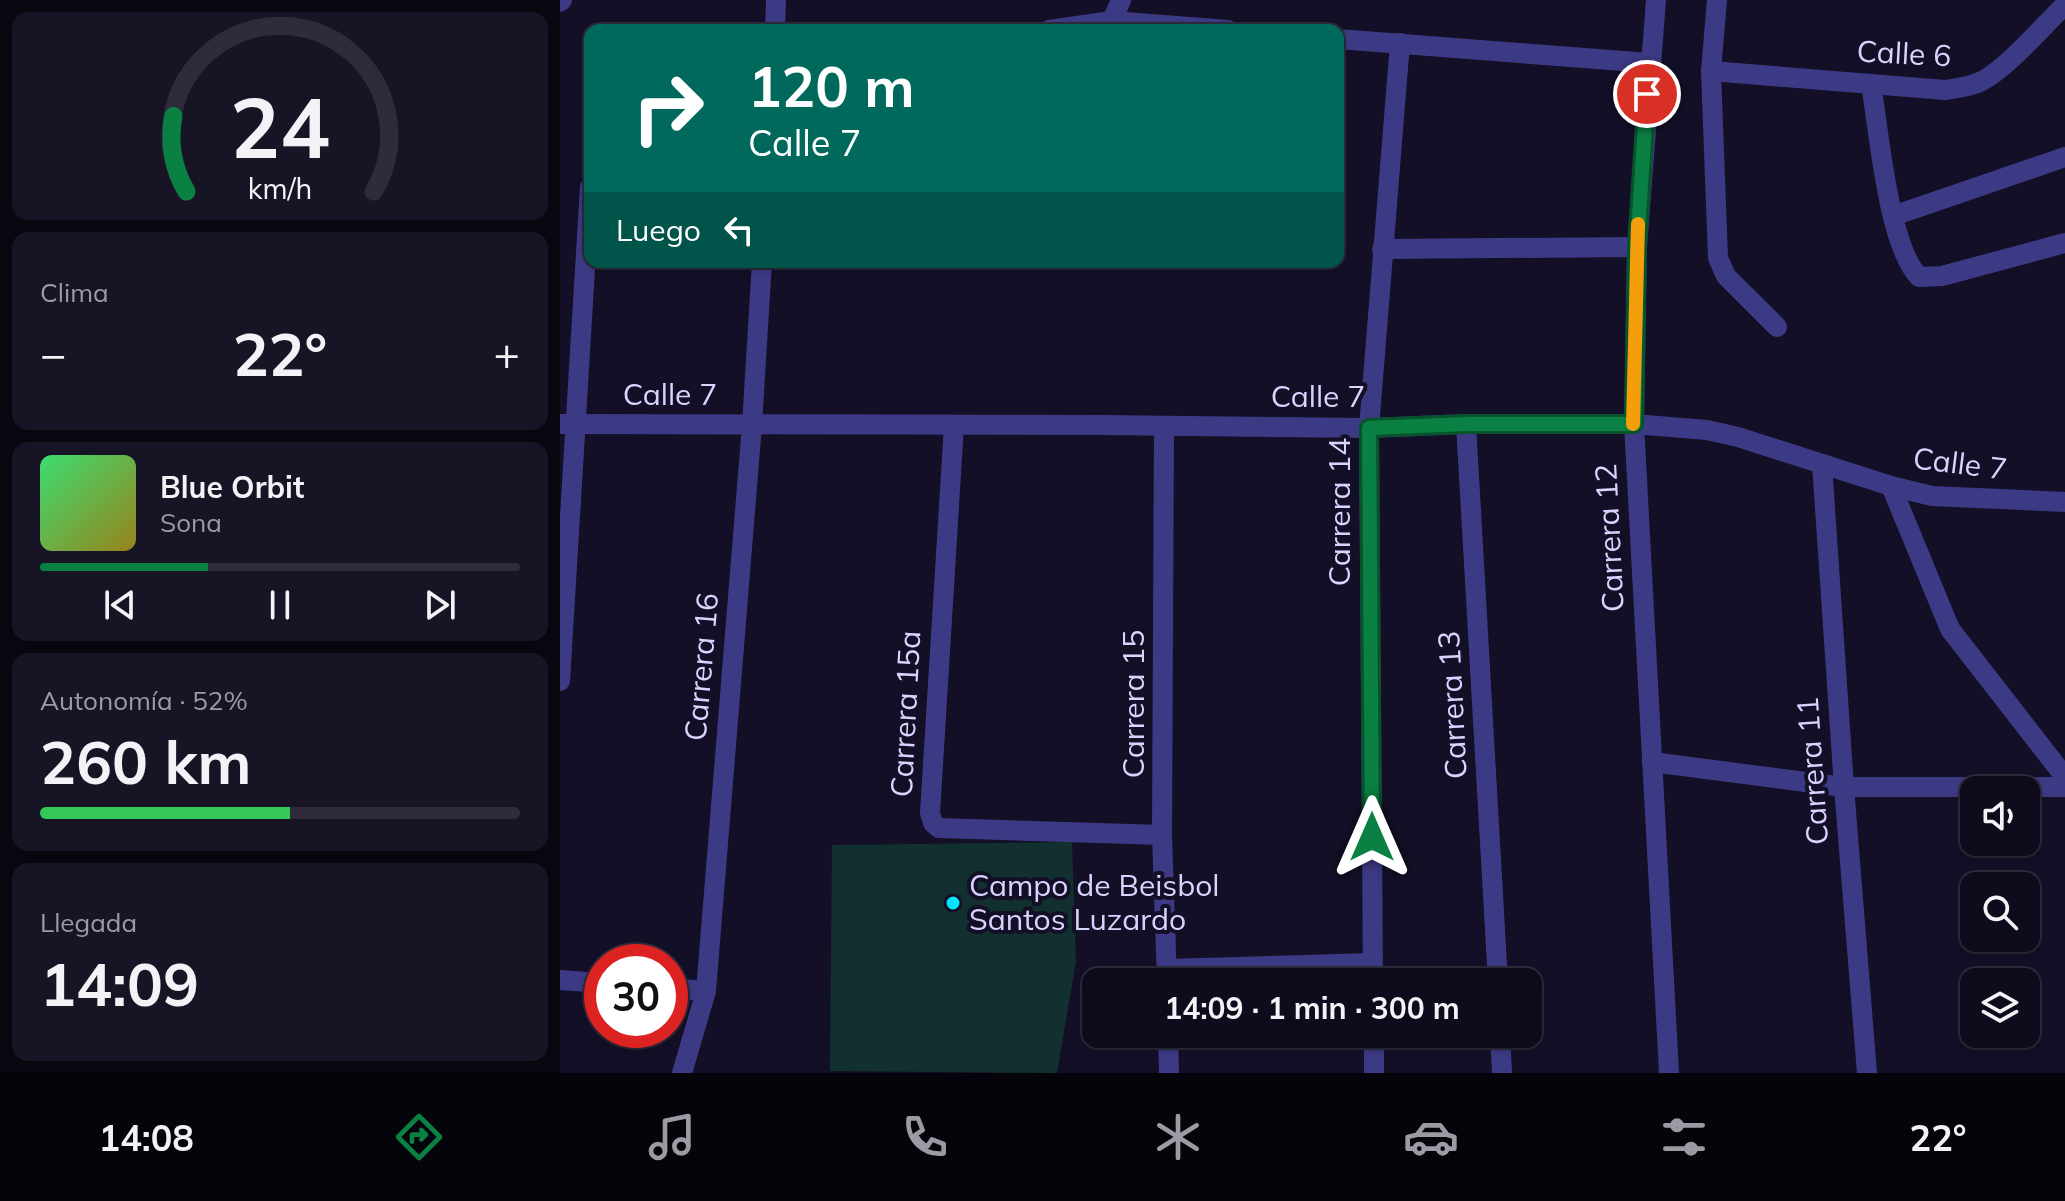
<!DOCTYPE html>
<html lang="es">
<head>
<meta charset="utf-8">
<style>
  :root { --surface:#0e0b1c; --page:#171425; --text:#f1f3f6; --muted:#9b9ba3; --line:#2e2b3b; --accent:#0b8043 }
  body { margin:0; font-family:Mulish,sans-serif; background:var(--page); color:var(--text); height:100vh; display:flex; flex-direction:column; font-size:30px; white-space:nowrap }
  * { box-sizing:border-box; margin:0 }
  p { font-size:26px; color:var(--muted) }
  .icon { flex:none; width:44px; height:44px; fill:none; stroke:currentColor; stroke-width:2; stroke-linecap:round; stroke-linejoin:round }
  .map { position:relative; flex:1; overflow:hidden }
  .panel { display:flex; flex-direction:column; gap:12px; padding:12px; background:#08060f; width:560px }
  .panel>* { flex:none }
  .top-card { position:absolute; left:24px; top:24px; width:760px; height:244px; border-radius:16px; box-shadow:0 2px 6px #0004,0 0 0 2px var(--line); background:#00695c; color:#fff; overflow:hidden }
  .buttons { position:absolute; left:1400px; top:776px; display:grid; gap:16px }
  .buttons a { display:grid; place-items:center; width:80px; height:80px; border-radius:16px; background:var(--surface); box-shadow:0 2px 6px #0004,0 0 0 2px var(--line); font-size:40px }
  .speed { position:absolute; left:24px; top:944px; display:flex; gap:16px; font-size:40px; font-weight:700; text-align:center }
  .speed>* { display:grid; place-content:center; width:104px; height:104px; border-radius:50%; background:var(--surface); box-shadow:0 2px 6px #0004,0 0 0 2px var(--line); line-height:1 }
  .speed .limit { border:12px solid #d22; background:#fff; color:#111 }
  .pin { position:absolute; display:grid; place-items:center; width:68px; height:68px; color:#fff; margin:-34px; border:4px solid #fff; border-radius:50%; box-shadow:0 2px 8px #0007 }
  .me { position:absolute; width:88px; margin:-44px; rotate:0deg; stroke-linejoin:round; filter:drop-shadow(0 0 6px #0008) }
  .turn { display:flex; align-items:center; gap:28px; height:168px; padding:0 32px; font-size:36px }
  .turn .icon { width:104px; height:104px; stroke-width:2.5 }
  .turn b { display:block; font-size:56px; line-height:68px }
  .then { display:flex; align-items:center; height:76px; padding:0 32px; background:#0003; gap:16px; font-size:30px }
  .big { font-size:60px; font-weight:700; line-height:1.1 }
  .panel .tile { flex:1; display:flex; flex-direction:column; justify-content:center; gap:12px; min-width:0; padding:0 28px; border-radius:16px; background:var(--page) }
  .panel .dial { align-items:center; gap:0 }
  .dial svg { height:208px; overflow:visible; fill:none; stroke:var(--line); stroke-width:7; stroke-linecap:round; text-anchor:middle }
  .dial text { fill:var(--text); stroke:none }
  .song { display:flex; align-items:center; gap:24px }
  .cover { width:96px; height:96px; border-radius:12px; background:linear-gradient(135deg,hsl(140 70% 55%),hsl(50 70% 35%)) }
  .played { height:8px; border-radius:4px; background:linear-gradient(90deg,var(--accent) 35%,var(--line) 35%) }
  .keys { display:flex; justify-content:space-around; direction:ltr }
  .heat { display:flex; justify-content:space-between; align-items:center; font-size:44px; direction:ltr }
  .charge { height:12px; border-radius:6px; background:linear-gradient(90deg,#34c759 52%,var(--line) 0) }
  .trip { position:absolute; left:522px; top:968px; width:460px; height:80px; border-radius:16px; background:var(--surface); box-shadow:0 2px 6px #0004,0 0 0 2px var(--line); font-weight:700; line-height:80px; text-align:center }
  .tab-bar { display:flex; height:128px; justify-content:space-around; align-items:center; background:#06040b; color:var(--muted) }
  .tab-bar .icon { width:56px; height:56px }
  .tab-bar .selected { color:var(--accent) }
  .tab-bar b { font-size:36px; color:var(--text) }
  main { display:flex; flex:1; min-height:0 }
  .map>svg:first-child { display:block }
  .green { fill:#12302f }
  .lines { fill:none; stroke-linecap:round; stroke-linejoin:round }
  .street { stroke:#3d3a85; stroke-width:20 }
  .route-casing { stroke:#07532c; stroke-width:20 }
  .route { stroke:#0b8043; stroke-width:14 }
  .slow { stroke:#f59e0b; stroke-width:14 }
  .poi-dot { fill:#00e5ff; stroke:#130f26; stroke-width:3 }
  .labels { text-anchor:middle; stroke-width:8; stroke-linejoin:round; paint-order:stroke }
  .street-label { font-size:30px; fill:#d9d4ff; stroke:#130f26 }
  .poi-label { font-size:30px; fill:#d9d4ff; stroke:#130f26; text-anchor:start }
</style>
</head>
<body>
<main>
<section class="panel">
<div class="tile dial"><svg viewBox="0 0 100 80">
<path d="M14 69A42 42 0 1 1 86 69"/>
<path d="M14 69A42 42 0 0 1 9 40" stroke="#0b8043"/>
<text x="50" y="56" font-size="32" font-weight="700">24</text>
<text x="50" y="72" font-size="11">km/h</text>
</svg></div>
<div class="tile"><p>Clima</p>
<div class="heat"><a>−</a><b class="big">22°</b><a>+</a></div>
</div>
<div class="tile">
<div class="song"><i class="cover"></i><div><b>Blue Orbit</b><p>Sona</p></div></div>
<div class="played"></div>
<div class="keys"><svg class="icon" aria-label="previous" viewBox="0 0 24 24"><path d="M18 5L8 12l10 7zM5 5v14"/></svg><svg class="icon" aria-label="pause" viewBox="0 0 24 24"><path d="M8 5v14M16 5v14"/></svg><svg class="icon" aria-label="next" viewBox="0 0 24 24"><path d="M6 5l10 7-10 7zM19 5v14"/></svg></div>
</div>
<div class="tile"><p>Autonomía · 52%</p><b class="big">260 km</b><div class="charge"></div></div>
<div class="tile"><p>Llegada</p><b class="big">14:09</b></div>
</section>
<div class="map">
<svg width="1505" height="1073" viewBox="0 0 1505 1073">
  <rect width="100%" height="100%" fill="#130f26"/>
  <path class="green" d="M512 842 516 961 497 1073 270 1071 272 845Z"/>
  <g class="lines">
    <g class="street">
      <path d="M1096 0 1077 247 1074 424 1109 1073"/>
      <path d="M1157 0 1151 71 1158 258 1166 276 1217 327"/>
      <path d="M0 2 2 0"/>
      <path d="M552 21 561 0"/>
      <path d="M215 30 216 0"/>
      <path d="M489 30 552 21 668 30"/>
      <path d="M778 39 1089 63"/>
      <path d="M1151 71 1385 90C1398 88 1410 87 1422 81 1448 67 1482 27 1505 5"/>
      <path d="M1311 84C1319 131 1328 245 1359 277L1382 276 1505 243"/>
      <path d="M1333 216 1505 157"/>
      <path d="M822 249 1077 247"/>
      <path d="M0 424 542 425 809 428 906 424H1074L1147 430 1178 437 1331 486 1372 496 1505 502"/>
      <path d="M906 424 938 982"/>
      <path d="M394 425 370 813 373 823 379 828 602 835"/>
      <path d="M604 426 602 835 607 982"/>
      <path d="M1262 464 1284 787 1307 1073"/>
      <path d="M1331 486 1390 629 1505 777"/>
      <path d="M0 681 30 187"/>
      <path d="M1092 762 1284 787H1505"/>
      <path d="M607 969 812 963"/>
      <path d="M0 980 42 983"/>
      <path d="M813 982 809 428 840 43"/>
      <path d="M110 988 146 991"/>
      <path d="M608 1034 609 1073"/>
      <path d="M814 1034V1073"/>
      <path d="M940 1034 942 1073"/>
      <path d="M122 1073 146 991 192 425 202 262"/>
    </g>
  </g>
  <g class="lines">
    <defs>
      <path id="route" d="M812 837 809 428 906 424H1074L1077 247 1087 94"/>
    </defs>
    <use href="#route" class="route-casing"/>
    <use href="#route" class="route"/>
    <path class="slow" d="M1073 424 1078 224"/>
  </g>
  <circle class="poi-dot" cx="393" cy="903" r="8"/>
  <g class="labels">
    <g class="street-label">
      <text transform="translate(1344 54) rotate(3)" y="10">Calle 6</text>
      <text x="110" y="405">Calle 7</text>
      <text x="758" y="407">Calle 7</text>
      <text transform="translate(1400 464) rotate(7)" y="10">Calle 7</text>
      <text transform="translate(780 512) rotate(-90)" y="10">Carrera 14</text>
      <text transform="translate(1050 538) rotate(-93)" y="10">Carrera 12</text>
      <text transform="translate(142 667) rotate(-85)" y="10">Carrera 16</text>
      <text transform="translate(574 704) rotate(-90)" y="10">Carrera 15</text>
      <text transform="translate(893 705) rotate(-93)" y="10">Carrera 13</text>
      <text transform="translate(346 714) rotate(-87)" y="10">Carrera 15a</text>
      <text transform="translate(1253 771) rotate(-94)" y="10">Carrera 11</text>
    </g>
    <g class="poi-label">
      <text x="409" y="896">Campo de Beisbol<tspan x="409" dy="34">Santos Luzardo</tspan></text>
    </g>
  </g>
</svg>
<div class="buttons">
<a><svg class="icon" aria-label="sound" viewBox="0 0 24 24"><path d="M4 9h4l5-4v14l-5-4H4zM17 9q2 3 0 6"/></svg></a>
<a><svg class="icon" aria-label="search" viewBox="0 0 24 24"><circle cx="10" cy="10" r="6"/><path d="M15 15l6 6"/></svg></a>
<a><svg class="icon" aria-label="layers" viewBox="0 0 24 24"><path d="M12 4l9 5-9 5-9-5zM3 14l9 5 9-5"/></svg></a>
</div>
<div class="speed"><div class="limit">30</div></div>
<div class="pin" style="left:1087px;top:94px;background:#d93025"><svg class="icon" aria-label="arrive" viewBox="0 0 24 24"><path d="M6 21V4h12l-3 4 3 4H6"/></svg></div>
<svg class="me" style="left:812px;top:837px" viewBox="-20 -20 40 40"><path d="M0-17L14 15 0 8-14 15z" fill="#0b8043" stroke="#fff" stroke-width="4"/></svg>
<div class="trip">14:09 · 1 min · 300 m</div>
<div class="top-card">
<div class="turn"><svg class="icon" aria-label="right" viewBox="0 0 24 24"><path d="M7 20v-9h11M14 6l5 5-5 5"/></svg><div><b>120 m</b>Calle 7</div></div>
<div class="then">Luego<svg class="icon" aria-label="left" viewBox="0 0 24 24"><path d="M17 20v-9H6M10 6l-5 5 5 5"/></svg></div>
</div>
</div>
</main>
<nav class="tab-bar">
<b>14:08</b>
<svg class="icon selected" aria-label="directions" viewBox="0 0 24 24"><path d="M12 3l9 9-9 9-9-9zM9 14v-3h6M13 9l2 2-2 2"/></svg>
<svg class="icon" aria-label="music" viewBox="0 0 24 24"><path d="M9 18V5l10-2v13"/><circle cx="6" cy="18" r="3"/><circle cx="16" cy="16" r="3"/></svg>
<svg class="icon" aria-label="phone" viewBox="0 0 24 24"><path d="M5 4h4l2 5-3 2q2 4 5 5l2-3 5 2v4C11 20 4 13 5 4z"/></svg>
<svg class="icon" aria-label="climate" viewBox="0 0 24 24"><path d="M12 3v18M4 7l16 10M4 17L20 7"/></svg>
<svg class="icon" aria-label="car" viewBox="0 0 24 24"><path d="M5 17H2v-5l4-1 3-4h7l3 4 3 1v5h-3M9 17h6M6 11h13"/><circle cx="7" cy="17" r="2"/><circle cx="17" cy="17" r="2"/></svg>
<svg class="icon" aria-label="filters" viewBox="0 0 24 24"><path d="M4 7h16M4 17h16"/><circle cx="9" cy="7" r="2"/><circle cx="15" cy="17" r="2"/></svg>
<b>22°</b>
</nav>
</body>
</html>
